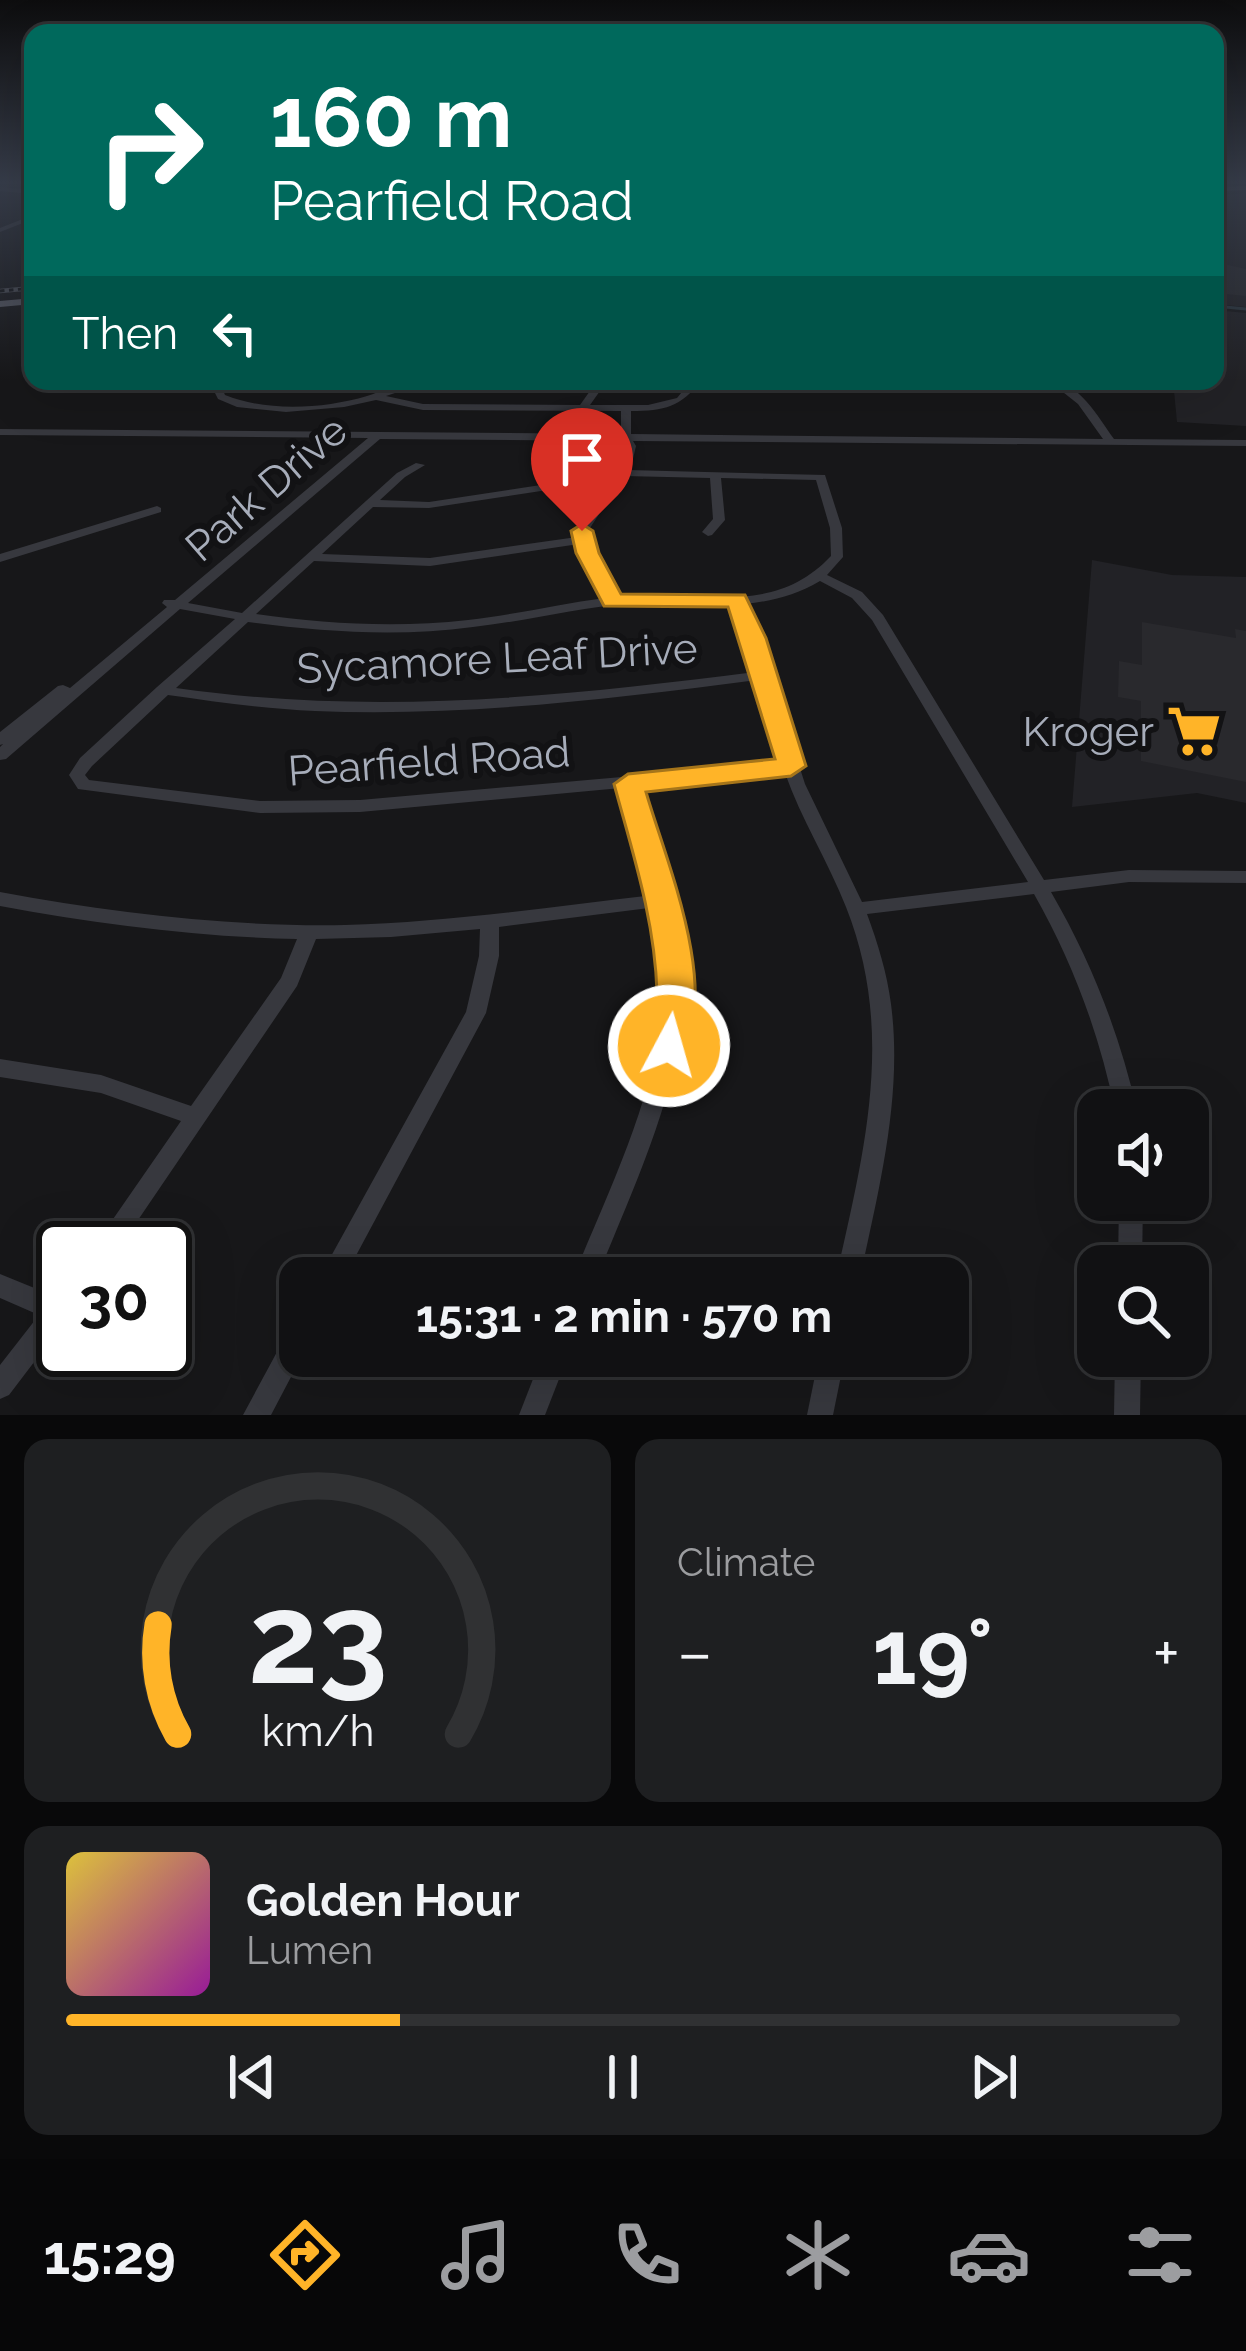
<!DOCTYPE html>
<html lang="en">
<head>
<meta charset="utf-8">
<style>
  :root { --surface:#111113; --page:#1e1f21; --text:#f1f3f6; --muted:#9c9da0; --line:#303133; --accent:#ffb428 }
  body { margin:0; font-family:Raleway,sans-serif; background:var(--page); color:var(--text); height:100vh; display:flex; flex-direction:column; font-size:45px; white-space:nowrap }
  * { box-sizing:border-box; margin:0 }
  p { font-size:39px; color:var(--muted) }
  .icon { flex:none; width:66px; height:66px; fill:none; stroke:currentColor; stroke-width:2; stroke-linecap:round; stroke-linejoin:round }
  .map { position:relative; height:1415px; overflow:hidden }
  .panel { display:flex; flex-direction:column; gap:24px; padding:24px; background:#09090a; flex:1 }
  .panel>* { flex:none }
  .top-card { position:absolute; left:24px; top:24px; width:1200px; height:366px; border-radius:24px; box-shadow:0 12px 48px #0002,0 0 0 3px var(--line); background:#00695c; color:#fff; overflow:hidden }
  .buttons { position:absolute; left:1077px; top:1089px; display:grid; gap:24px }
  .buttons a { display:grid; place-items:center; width:132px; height:132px; border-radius:24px; background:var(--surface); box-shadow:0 12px 48px #0002,0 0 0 3px var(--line); font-size:60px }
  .speed { position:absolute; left:36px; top:1221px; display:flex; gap:24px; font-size:60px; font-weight:700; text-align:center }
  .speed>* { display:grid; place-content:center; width:156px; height:156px; border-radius:50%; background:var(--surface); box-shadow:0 12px 48px #0002,0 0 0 3px var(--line); line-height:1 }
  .speed .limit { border:6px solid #111; border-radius:18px; background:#fff; color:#111 }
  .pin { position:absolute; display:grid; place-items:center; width:102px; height:102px; color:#fff; margin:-123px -51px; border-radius:50% 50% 50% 0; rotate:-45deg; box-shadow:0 0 12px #0007 }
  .pin .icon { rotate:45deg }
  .me { position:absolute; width:132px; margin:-66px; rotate:6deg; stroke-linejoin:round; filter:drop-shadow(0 0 9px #0008) }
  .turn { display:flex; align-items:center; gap:42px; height:252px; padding:0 48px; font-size:54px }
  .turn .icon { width:156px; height:156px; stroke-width:2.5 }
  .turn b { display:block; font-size:84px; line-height:102px }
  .then { display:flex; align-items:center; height:114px; padding:0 48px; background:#0003; gap:24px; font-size:45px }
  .big { font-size:90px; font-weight:700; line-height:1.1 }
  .panel .tile { flex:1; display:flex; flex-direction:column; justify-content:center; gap:18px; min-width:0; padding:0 42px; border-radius:24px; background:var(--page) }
  .panel .dial { align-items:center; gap:0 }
  .dial svg { height:312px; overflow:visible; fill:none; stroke:var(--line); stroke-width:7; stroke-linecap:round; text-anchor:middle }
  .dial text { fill:var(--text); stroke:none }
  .song { display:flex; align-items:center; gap:36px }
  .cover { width:144px; height:144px; border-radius:18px; background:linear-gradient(135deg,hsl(50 70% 55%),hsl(300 70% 35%)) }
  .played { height:12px; border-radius:6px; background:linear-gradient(90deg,var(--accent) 30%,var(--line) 30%) }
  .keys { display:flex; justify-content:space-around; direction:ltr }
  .heat { display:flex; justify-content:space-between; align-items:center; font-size:66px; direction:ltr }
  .panel .tiles { flex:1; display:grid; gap:24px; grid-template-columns:1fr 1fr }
  .tile:last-child { grid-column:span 2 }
  .trip { position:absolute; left:279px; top:1257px; width:690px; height:120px; border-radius:24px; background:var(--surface); box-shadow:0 12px 48px #0002,0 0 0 3px var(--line); font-weight:700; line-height:120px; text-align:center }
  .tabs { display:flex; height:192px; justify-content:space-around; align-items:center; background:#070708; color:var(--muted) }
  .tabs .icon { width:84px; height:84px }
  .tabs .current { color:var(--accent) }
  .tabs b { font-size:54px; color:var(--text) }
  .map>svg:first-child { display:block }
  .built { fill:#222226 }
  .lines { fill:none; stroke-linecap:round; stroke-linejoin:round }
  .stream { stroke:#2b363e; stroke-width:3 }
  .building { fill:#29292d }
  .minor { fill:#37383e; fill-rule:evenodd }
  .major { fill:#53555e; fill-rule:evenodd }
  .rail-casing { stroke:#4a4c53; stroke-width:4.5 }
  .rail { stroke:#121214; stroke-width:3; stroke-dasharray:4.5; stroke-linecap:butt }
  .route { fill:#ffb428; stroke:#a6751a; stroke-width:3 }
  .labels { text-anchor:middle; stroke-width:12; stroke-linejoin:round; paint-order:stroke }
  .street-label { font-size:42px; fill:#a7adba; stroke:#121214 }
  .poi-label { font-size:42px; fill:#a7adba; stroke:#121214; text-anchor:end }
</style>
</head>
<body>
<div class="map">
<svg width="1246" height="1415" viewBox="0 0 1246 1415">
  <rect width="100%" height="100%" fill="#171719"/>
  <g class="built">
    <path d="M1246 193V307L1215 304V196Z"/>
    <path d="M1215 310 1246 313V426L1177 422 1173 381H1215Z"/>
    <path d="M1092 560 1172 575 1246 577V803L1197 793 1072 807Z"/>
  </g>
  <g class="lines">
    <path class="stream" d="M1215 306 1246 309"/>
  </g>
  <g class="building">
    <path d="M1215 262 1246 269V296L1215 293Z"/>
    <path d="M1142 622 1236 638 1235 629 1246 631V782L1141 761V701L1118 697 1119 661 1142 665Z"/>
  </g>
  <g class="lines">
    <g class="minor">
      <path d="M0 187 33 190V194L0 191Z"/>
      <path d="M33 215V219L0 232V228Z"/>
      <path d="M209 381H219L225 395C267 412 323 409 367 396 382 392 395 381 411 381L395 393 386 396 423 404 580 405 597 381H607L590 405H648L677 398 691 381H701C680 407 665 411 631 411V434L1103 439 1078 404 1049 381C1079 381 1098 417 1114 439L1246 440V446L633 441 636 446 632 463 628 470 825 475 842 528 843 557 827 575 862 592 883 615 1044 880 1129 870 1246 871V883L1129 882 1051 892C1091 961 1119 1032 1137 1110H1115C1099 1033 1073 963 1034 894L867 914C878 944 887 973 891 1004 903 1096 879 1188 860 1278H836C864 1152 896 1033 846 907 828 861 801 819 785 773L637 786C651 833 671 878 680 926 702 1049 641 1167 597 1278H573C621 1160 686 1039 657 907L499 927V956L486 1013 344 1278H319L466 1012 479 956 480 929 391 937 316 939 297 986 119 1248H93L181 1121 101 1093 0 1077V1059L101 1075 191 1106 281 978 297 939C197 937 98 924 0 906V892C114 913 230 927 345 925 449 922 551 907 654 895L621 788 360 812 260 813 78 789 69 775 80 758 157 687 235 619 180 609 6 759 0 760V747L3 744 0 745V732L58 686 63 685 70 688 167 607 162 603 164 600H175L368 438 0 435V429L621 434V411L423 410 376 400 344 407 286 412 237 407 218 399ZM380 439 623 441 626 446 622 463 602 491 541 485 429 502 380 500 405 477 425 465 416 463 397 473 242 613 188 603ZM624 476 710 478 713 519 702 532 708 536 712 535 725 520 721 478 816 480 830 528 831 556C771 620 694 589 617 596L593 553 588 531ZM541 491 598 498 576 531 577 537 430 558 322 554 373 507 429 508ZM579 544 581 553 605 598C559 604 514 615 468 620 397 628 326 624 256 614L314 561 430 566ZM820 581 852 598 872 620 1028 882 862 902 805 784 771 677 772 675 745 604C773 601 796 595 820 581ZM631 603 732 605 755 672C559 697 373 716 176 688L248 622C323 632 398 637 473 627 526 621 578 608 631 603ZM757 680 781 763 360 800 260 801 89 780 85 775 92 766 168 695C217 702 266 709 315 711 463 717 611 699 757 680Z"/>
      <path d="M157 506 161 508V512L0 562V554Z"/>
      <path d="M1119 1200H1143L1142 1266H1118Z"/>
      <path d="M0 1274 54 1296 63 1292V1324L9 1395 0 1399V1365L39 1315 0 1298Z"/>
      <path d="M300 1322V1356H302L271 1415H243L291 1326Z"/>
      <path d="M542 1356H568L545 1415H519Z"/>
      <path d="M819 1356H845L833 1415H807Z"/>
      <path d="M1115 1356H1141L1140 1415H1114Z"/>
    </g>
    <g class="major">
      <path d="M1246 186V190L1215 191V187Z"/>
      <path d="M33 298V304L0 307V301Z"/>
    </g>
    <defs>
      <path id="rail" d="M0 291 33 288"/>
    </defs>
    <use href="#rail" class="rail-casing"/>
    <use href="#rail" class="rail"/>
  </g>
  <linearGradient id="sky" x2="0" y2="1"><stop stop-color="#0d0d0e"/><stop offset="0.48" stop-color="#363c49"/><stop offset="1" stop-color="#363c49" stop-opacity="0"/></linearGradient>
  <rect width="1246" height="381" fill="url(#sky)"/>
  <path class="route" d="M582 524 593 531 599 553 621 594 745 595 766 638 806 766 791 776 646 792C667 864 719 984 683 1057L669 1061 656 1057C647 1038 657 1014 657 993 655 921 633 854 614 784L628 774 775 759 728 607 604 606 576 553 571 531Z"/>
  <defs>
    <symbol id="supermarket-bare" viewBox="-9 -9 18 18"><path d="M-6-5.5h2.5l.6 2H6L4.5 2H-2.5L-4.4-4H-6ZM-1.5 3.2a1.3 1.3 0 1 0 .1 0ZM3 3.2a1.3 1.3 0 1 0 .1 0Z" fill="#ffb428" stroke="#121214" stroke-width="2.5" paint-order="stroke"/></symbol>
  </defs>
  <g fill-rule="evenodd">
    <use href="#supermarket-bare" x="1156" y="693" width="76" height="76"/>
  </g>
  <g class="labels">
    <g class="street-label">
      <text transform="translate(266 488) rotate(-41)" y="15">Park Drive</text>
      <text transform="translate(497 658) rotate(-3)" y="15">Sycamore Leaf Drive</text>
      <text transform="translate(429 761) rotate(-4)" y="15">Pearfield Road</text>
    </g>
    <g class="poi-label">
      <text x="1154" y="746">Kroger</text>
    </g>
  </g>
</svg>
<div class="buttons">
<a><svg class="icon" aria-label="sound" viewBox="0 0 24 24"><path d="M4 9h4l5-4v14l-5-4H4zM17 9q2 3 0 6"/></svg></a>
<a><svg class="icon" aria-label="search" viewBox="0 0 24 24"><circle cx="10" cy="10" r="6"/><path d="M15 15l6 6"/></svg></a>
</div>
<div class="speed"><div class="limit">30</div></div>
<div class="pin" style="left:582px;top:531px;background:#d93025"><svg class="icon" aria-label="arrive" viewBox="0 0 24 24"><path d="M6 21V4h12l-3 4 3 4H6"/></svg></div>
<svg class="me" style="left:669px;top:1046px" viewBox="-20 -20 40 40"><circle r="17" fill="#ffb428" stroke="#fff" stroke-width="3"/><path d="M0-11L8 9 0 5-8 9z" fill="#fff"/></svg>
<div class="trip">15:31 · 2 min · 570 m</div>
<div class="top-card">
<div class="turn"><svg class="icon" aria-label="right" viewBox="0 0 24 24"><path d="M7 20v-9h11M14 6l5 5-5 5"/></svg><div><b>160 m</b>Pearfield Road</div></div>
<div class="then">Then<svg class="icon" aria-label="left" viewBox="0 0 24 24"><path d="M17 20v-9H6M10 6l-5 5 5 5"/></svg></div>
</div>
</div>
<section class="panel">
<div class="tiles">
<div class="tile dial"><svg viewBox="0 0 100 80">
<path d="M14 69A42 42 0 1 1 86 69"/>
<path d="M14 69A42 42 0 0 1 9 41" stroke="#ffb428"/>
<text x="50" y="56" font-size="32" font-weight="700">23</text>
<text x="50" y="72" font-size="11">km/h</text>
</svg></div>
<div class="tile"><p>Climate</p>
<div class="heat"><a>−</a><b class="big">19°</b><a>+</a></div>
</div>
<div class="tile">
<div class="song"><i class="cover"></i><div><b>Golden Hour</b><p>Lumen</p></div></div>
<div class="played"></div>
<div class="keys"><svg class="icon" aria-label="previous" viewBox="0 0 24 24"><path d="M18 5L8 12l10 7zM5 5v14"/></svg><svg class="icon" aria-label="pause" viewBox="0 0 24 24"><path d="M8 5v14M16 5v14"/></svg><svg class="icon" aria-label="next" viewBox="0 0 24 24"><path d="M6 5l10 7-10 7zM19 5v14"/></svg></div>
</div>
</div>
</section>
<nav class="tabs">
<b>15:29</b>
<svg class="icon current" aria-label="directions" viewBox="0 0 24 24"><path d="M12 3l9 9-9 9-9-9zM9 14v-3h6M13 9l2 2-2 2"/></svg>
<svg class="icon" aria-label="music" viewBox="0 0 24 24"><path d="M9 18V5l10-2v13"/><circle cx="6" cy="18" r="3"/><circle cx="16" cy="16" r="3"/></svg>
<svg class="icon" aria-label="phone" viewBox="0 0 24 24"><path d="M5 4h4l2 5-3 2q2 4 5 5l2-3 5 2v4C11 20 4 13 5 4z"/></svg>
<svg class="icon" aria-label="climate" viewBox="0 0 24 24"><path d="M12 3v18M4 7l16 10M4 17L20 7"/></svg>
<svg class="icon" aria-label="car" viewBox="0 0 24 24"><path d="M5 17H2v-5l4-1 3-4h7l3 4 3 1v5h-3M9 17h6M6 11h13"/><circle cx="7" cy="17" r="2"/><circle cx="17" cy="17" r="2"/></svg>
<svg class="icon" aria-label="filters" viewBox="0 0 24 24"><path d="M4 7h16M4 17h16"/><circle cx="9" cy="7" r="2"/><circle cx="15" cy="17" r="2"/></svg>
</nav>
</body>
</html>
